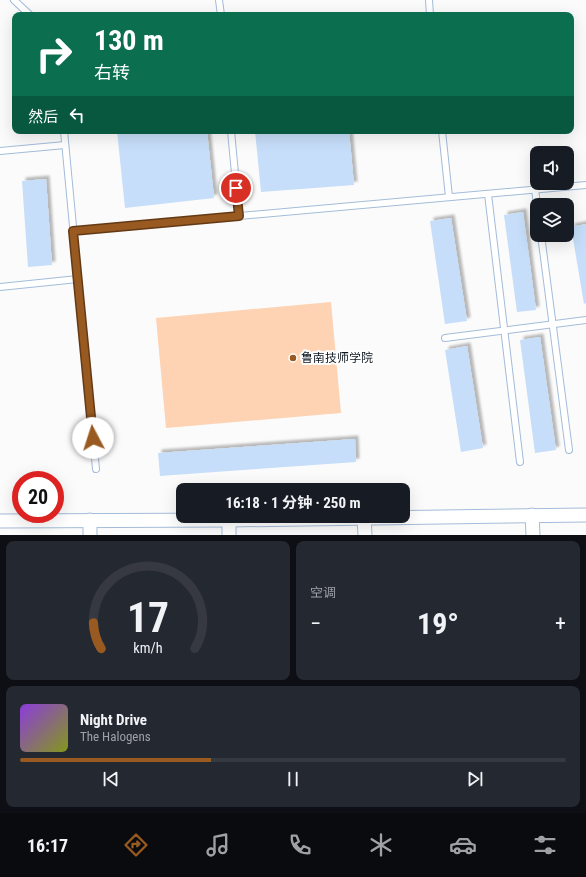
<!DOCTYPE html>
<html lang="zh">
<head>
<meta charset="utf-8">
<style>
  :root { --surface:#171b24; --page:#242831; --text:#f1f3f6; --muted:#9ea1a6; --line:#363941; --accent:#995a21 }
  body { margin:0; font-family:"Roboto Condensed","Noto Sans SC",sans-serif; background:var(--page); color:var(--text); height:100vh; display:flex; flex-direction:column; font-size:15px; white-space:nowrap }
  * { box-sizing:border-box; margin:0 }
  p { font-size:13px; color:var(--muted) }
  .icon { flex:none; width:22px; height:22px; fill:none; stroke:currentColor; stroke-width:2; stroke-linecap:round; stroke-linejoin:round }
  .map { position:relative; height:535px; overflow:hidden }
  .drawer { display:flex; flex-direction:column; gap:6px; padding:6px; background:#0d0f14; flex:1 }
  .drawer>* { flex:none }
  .banner { position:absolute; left:12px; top:12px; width:562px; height:122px; border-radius:8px; box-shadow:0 4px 16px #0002; background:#0b6e4f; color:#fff; overflow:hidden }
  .tools { position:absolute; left:530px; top:146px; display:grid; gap:8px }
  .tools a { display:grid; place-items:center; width:44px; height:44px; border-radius:8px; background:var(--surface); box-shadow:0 4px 16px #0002; font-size:20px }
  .speed { position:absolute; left:12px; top:471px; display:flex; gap:8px; font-size:20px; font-weight:700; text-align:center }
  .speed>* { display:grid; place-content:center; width:52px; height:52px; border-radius:50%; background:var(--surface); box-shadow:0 4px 16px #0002; line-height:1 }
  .speed .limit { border:6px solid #d22; background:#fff; color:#111 }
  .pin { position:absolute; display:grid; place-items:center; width:34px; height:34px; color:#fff; margin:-17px; border:2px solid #fff; border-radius:50%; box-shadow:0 1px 4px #0007 }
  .me { position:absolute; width:44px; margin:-22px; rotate:355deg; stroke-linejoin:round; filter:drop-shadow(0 0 3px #0008) }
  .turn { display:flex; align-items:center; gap:14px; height:84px; padding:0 16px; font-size:18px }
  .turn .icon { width:52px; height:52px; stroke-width:2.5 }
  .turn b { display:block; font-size:28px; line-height:34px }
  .then { display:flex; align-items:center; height:38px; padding:0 16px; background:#0003; gap:8px; font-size:15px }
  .big { font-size:30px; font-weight:700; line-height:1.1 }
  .drawer .tile { flex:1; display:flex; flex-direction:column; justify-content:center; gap:6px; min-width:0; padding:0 14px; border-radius:8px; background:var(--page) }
  .drawer .dial { align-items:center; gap:0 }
  .dial svg { height:104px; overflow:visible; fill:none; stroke:var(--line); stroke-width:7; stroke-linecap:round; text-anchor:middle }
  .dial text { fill:var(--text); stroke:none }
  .song { display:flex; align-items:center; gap:12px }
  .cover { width:48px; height:48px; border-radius:6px; background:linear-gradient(135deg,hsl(270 70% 55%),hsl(70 70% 35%)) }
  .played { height:4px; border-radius:2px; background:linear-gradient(90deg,var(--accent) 35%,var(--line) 35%) }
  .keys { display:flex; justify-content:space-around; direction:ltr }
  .heat { display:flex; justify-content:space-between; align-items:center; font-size:22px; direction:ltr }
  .drawer .tiles { flex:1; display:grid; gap:6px; grid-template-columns:1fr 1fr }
  .tile:last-child { grid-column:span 2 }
  .trip { position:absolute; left:176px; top:483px; width:234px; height:40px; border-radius:8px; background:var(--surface); box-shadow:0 4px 16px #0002; font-weight:700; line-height:40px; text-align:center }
  .tab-bar { display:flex; height:64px; justify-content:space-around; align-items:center; background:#090b0e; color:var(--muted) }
  .tab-bar .icon { width:28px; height:28px }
  .tab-bar .on { color:var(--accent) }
  .tab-bar b { font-size:18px; color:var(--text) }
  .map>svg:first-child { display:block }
  .green { fill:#fdd3b3 }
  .building { fill:#c6def9; filter:url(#shadow) }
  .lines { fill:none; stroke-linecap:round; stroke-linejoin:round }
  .service-casing { stroke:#a3bcd9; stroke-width:8 }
  .minor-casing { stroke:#a3bcd9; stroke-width:15 }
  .service { stroke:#fff; stroke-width:6 }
  .minor { stroke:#fff; stroke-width:13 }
  .route-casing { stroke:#633a15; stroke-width:10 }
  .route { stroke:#995a21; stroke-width:7 }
  .poi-dot { fill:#995a21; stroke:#fff; stroke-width:1.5 }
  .labels { text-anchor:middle; stroke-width:4; stroke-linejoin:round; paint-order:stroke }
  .poi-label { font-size:12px; fill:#0d1721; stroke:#fff; text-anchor:start }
</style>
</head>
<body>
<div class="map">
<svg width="586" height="535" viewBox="0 0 586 535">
  <defs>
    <filter id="shadow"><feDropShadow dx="3.5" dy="-3.5" stdDeviation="1" flood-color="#0004"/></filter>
  </defs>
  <rect width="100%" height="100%" fill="#fbfbfb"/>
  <path class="green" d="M331 302 341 413 166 428 156 318Z"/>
  <g class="building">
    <path d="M117 131H207L214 198 125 208Z"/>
    <path d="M255 131H349L354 185 261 192Z"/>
    <path d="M46 179 52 265 28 267 22 181Z"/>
    <path d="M523 212 536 310 517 312 504 215Z"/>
    <path d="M451 218 467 321 445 324 430 221Z"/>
    <path d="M586 224V303L584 304 571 227Z"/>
    <path d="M540 337 556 450 535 453 520 340Z"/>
    <path d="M467 346 483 448 461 452 445 350Z"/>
    <path d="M355 439 356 462 160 476 158 453Z"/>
  </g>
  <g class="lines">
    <defs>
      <g id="service">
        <path d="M14 0 30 15"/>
        <path d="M219 0 221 15"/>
        <path d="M429 0 430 15"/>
        <path d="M64 131 96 469"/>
        <path d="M231 131 239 216"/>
        <path d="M442 131 449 197"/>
        <path d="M0 151 65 145"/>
        <path d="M535 189 537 205"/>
        <path d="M488 194 520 462"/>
        <path d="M73 231 586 185"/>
        <path d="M541 235 569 450"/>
        <path d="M0 287 78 279"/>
        <path d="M445 338 586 320"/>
      </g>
      <g id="minor">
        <path d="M532 515 533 535"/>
        <path d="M364 518 365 535"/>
        <path d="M90 520V535"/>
        <path d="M229 520V535"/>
        <path d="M0 521 229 520 586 515"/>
      </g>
    </defs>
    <use href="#service" class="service-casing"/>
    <use href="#minor" class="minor-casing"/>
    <use href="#service" class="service"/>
    <use href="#minor" class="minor"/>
  </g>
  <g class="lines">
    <defs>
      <path id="route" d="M93 438 73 231 239 216 236 188"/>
    </defs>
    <use href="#route" class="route-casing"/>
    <use href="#route" class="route"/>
  </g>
  <circle class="poi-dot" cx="293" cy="358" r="4"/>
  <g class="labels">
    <g class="poi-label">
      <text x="301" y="362">鲁南技师学院</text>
    </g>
  </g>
</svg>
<div class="tools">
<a><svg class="icon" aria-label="sound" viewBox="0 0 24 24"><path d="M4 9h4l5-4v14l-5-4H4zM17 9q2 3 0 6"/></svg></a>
<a><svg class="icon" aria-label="layers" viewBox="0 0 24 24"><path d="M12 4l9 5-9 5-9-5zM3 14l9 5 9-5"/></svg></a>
</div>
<div class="speed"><div class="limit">20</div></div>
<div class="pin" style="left:236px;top:188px;background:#d93025"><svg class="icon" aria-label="arrive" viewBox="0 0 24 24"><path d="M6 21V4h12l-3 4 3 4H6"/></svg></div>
<svg class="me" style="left:93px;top:438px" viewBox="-20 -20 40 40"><circle r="19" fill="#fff"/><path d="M0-13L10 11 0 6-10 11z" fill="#995a21"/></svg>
<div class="trip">16:18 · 1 分钟 · 250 m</div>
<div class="banner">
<div class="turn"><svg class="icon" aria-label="right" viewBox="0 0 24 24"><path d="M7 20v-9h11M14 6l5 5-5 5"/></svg><div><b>130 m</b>右转</div></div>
<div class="then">然后<svg class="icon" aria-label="left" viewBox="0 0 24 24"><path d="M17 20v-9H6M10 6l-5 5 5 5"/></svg></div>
</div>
</div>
<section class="drawer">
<div class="tiles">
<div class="tile dial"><svg viewBox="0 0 100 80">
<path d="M14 69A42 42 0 1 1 86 69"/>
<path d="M14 69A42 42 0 0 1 8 49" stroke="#995a21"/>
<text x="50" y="56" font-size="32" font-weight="700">17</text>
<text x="50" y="72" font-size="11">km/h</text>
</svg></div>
<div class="tile"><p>空调</p>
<div class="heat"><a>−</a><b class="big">19°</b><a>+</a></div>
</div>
<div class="tile">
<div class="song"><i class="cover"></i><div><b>Night Drive</b><p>The Halogens</p></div></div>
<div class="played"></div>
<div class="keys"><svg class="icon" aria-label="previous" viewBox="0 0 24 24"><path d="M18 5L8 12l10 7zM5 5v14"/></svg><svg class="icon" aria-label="pause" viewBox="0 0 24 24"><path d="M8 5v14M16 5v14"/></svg><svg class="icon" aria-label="next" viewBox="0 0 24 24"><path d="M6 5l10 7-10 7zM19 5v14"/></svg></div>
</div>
</div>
</section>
<nav class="tab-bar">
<b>16:17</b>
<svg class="icon on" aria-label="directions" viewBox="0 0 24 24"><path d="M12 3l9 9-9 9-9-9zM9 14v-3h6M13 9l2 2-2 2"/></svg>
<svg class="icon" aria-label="music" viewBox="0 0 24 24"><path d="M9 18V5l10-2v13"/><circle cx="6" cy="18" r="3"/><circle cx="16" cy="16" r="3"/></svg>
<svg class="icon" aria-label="phone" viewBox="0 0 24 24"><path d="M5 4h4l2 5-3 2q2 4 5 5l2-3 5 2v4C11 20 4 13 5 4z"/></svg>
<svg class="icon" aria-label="climate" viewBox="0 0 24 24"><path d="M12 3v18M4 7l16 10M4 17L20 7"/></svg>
<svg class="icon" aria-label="car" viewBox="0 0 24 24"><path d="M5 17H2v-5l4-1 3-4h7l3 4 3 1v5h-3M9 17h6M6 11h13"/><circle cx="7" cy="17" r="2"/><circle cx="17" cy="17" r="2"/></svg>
<svg class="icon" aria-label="filters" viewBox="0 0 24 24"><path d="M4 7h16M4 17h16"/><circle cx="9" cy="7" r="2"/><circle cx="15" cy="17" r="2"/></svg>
</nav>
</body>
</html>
